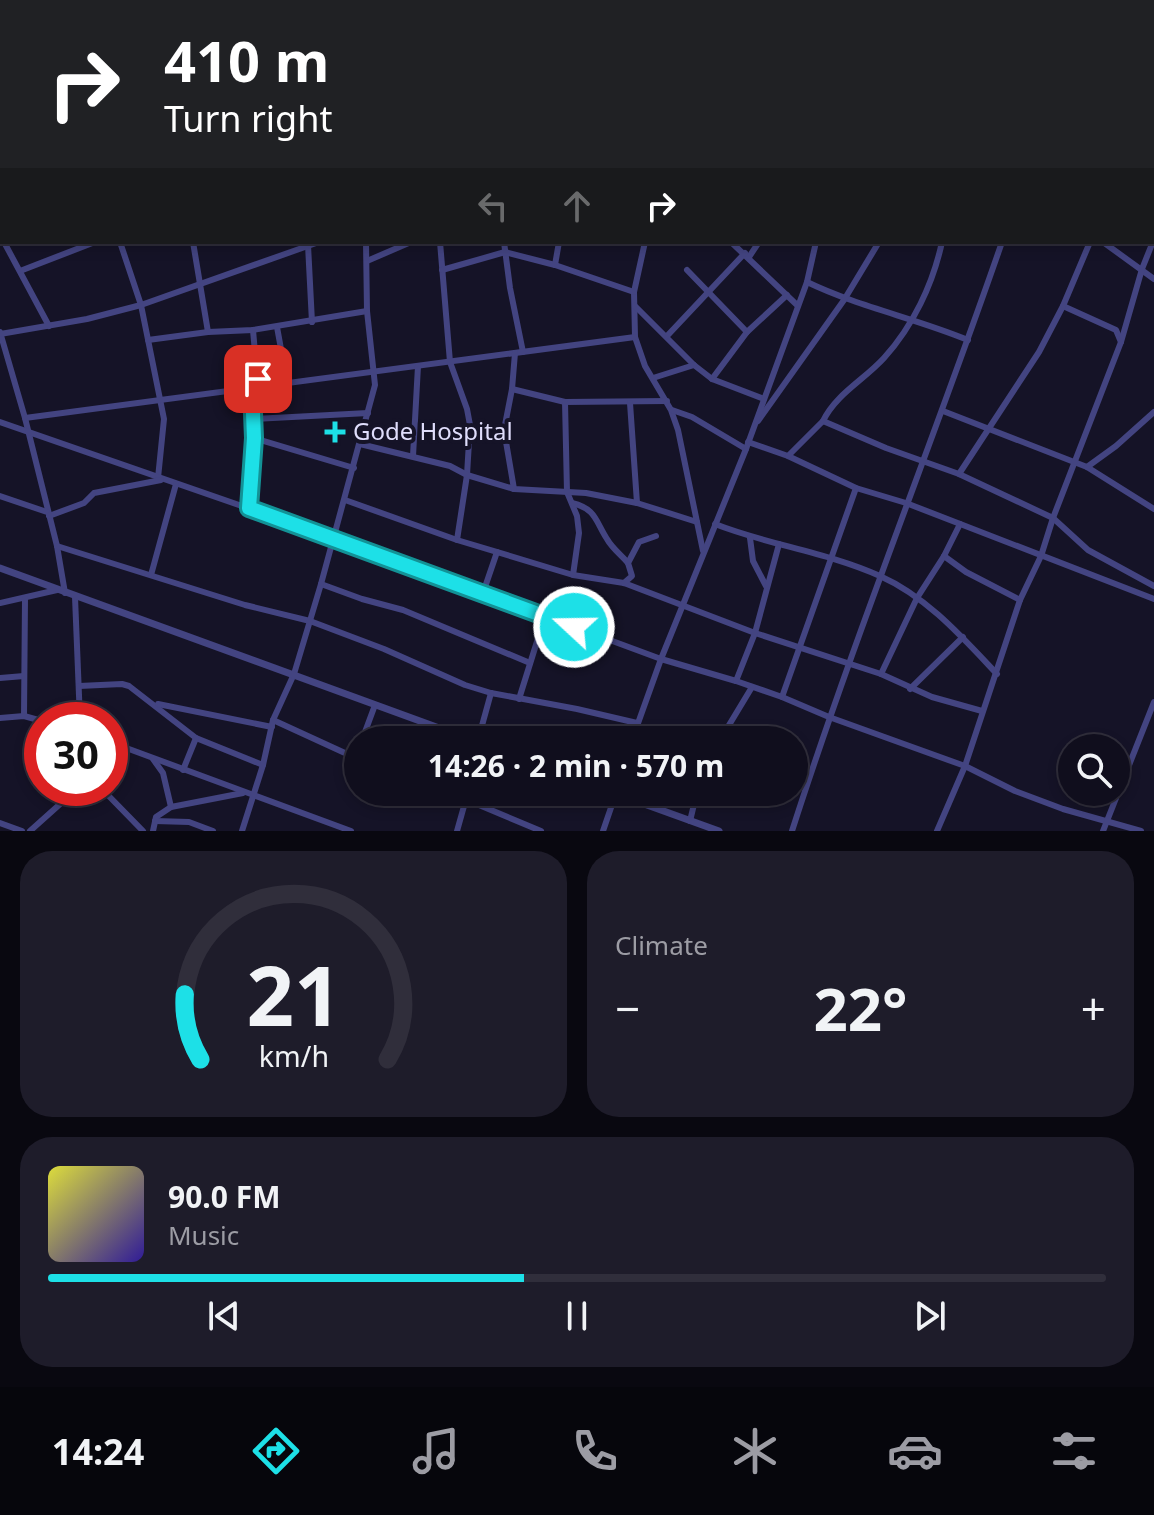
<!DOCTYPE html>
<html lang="en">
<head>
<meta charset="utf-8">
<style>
  :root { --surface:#100e1d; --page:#1e1c2a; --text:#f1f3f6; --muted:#9c9ca4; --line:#302e3b; --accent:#1de0e7 }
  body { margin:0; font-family:"Noto Sans",sans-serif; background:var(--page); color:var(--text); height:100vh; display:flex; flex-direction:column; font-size:30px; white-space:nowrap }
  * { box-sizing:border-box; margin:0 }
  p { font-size:26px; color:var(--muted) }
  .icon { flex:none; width:44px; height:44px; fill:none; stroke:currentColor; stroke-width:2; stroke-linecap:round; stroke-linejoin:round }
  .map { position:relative; height:831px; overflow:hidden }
  .panel { display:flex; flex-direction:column; gap:20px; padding:20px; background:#090810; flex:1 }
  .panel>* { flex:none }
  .hud { position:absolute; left:0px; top:0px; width:1154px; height:244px; box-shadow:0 4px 12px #0003,0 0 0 2px var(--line); background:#202124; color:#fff; overflow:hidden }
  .tools { position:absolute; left:1058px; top:734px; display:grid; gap:16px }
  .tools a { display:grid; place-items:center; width:72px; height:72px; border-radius:50%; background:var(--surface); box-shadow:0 4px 12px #0003,0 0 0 2px var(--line); font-size:40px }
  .speed { position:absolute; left:24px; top:702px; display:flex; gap:16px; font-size:40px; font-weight:700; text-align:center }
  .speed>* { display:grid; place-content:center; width:104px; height:104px; border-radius:50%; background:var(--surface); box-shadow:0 4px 12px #0003,0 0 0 2px var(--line); line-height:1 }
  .speed .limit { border:12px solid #d22; background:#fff; color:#111 }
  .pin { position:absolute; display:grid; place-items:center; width:68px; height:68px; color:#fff; margin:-34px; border-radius:16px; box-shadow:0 4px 12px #0006 }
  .me { position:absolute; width:88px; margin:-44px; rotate:291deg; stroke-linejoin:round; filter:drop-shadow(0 0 6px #0008) }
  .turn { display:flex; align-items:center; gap:28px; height:168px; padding:0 32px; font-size:36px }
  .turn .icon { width:104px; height:104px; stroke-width:2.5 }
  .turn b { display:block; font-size:56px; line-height:68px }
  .lanes { display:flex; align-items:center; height:76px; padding:0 32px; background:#0003; justify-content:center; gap:40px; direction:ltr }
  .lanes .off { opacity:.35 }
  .big { font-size:60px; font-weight:700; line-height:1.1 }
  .panel .card { flex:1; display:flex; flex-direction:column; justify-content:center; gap:12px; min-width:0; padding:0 28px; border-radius:32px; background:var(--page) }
  .panel .dial { align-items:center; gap:0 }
  .dial svg { height:208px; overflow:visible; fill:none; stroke:var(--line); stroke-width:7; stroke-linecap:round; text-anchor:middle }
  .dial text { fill:var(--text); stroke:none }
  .song { display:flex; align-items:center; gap:24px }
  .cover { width:96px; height:96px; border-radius:12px; background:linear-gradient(135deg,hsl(60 70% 55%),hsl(250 70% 35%)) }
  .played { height:8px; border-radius:4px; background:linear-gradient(90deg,var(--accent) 45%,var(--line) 45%) }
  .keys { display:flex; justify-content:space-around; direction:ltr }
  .heat { display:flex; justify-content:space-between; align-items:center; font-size:44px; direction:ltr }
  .panel .tiles { flex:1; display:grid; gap:20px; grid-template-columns:1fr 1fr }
  .card:last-child { grid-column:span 2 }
  .trip { position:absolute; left:344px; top:726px; width:464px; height:80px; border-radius:40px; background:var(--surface); box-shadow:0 4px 12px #0003,0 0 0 2px var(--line); font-weight:700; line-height:80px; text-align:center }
  .tab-bar { display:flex; height:128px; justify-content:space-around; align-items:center; background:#06060c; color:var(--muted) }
  .tab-bar .icon { width:56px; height:56px }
  .tab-bar .active { color:var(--accent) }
  .tab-bar b { font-size:36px; color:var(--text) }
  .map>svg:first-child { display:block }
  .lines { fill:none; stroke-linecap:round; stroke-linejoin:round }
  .minor { stroke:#434481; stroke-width:6 }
  .tertiary { stroke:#434481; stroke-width:7 }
  .route-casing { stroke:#139296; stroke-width:20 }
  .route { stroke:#1de0e7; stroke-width:14 }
  .poi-dot { fill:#1de0e7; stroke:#151327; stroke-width:3 }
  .labels { text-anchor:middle; stroke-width:8; stroke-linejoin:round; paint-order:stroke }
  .poi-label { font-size:24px; fill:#dfddfb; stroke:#151327; text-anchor:start }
</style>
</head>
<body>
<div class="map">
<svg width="1154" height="831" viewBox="0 0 1154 831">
  <rect width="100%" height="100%" fill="#151327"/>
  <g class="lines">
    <g class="minor">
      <path d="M154 0V2"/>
      <path d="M312 0V2"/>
      <path d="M390 0V2"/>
      <path d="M492 0 493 2"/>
      <path d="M504 0H512"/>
      <path d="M611 0 613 2"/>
      <path d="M896 0 917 2"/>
      <path d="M1074 0 1075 2"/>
      <path d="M869 2V0"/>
      <path d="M995 2V0"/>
      <path d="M1152 13H1154"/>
      <path d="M0 31H2"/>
      <path d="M1152 51 1154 21"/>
      <path d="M0 179H2"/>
      <path d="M0 234 2 237"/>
      <path d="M4 242 49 326"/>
      <path d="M120 242 141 305 164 419 158 478"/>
      <path d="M193 242 208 332"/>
      <path d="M440 242 450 362 467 409 470 425 467 475 457 540"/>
      <path d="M504 242 510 288 523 352"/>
      <path d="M645 242 634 292 635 337 645 366 671 410 678 430 703 551"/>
      <path d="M731 242 797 305"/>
      <path d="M1103 242 1154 279"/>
      <path d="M308 245 312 322"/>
      <path d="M749 257 759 242"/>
      <path d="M367 261 411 242"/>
      <path d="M555 265 559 242"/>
      <path d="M442 270 505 252 555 265 634 292"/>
      <path d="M687 270 747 332 712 379"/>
      <path d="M20 271 95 242"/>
      <path d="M807 282C859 307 915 318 968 340"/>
      <path d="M635 306 694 365 712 379 764 399"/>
      <path d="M1063 306 1116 330 1121 342"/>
      <path d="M277 327 287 382"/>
      <path d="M253 330 258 387"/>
      <path d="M0 332 25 418 57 546 65 593"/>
      <path d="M747 332 787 295"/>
      <path d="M0 334 87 319 141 305 319 242"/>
      <path d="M667 336 745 253"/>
      <path d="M148 340 208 332 253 330 367 311"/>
      <path d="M653 378 694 365"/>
      <path d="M512 389 565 402 667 401"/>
      <path d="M565 402 567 492 577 516 579 533 573 575"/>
      <path d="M630 403 637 503"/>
      <path d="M672 410 692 417 746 449"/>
      <path d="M943 411 1087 467 1154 509"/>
      <path d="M25 418 635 337"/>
      <path d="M253 419 368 413"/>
      <path d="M758 421 844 300 879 242"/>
      <path d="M823 421C836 394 864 380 884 358 913 326 933 284 942 242"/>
      <path d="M0 422 334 538 661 659 736 681 782 697 829 717 965 766 1015 791 1063 809 1141 831"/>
      <path d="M254 438 354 468"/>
      <path d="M748 442 788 456 856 488 906 503 1154 599"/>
      <path d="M360 444 450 466 467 475 514 489 586 493 637 503 697 522"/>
      <path d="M413 456 418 366"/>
      <path d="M788 456 823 421 886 448 959 474 1053 518 1088 550 1154 586"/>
      <path d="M1087 467 1116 446 1154 412"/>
      <path d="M959 474 1039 352 1063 306 1090 242"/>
      <path d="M514 489 504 430 512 389 515 353"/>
      <path d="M0 496 47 512"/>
      <path d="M345 500 457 540 573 575 624 583 755 633 881 674 932 697 982 711"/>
      <path d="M572 503C596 509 595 520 607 539 612 548 621 555 628 563"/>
      <path d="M249 508 254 438 252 388"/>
      <path d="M49 516 84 503 94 493 161 480"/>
      <path d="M715 524C768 545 827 552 880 576 927 597 962 637 997 674"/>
      <path d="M750 538 753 561 766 586"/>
      <path d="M57 546 245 605 310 621 384 649 465 685 491 693 577 709 637 723"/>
      <path d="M944 556 966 572 1020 600"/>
      <path d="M151 575 176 484"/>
      <path d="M624 583 632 576 628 563 639 542 656 536"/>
      <path d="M321 584 362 599 403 610 530 663"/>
      <path d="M483 593 497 552"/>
      <path d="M75 597 80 720"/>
      <path d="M0 603 57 590"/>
      <path d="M881 674 917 598 944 556 960 524"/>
      <path d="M0 678 24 676"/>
      <path d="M736 681 755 633 779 544"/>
      <path d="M79 686 122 684 129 686 196 738 263 765"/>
      <path d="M910 689 963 637"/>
      <path d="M782 697 856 488"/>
      <path d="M519 699 545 616"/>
      <path d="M158 704 272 727"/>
      <path d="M24 716 25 599"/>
      <path d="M0 718 24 716 42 721"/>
      <path d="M273 720 358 759"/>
      <path d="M362 740 375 705"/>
      <path d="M478 740 491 693"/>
      <path d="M632 740 661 659 746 449 807 282 816 242"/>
      <path d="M720 740 752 687"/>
      <path d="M110 742 351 831"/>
      <path d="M153 759 163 773 171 807"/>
      <path d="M183 770 196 738"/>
      <path d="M101 788 143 831"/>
      <path d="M448 792 541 831"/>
      <path d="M155 821 189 822 213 831"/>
      <path d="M690 821 697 792"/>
      <path d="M0 823 22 831"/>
      <path d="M30 831 78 788"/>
      <path d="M153 831 156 817 171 807 243 793"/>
      <path d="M242 831 263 765 273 720 294 674 321 584 375 385 367 311 366 242"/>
      <path d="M457 831 466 799"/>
      <path d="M603 831 616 793"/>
      <path d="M792 831C856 632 934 439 1002 242"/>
      <path d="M937 831 965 766 1020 600 1041 556 1053 518 1121 342 1142 269 1154 239"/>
      <path d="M1103 831 1154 702"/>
    </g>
    <g class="tertiary">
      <path d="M677 0V2"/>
      <path d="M1152 82 1154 83"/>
      <path d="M0 104H2"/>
      <path d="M0 568 472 740"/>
      <path d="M611 792 719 831"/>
    </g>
  </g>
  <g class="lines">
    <defs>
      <path id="route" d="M258 379V387L252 388 254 438 249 508 574 627"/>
    </defs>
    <use href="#route" class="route-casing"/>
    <use href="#route" class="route"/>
  </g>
  <path class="poi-dot" d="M331 420h8v8h8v8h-8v8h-8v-8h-8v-8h8z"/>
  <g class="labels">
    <g class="poi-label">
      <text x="353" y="440">Gode Hospital</text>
    </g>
  </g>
</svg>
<div class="tools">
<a><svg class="icon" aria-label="search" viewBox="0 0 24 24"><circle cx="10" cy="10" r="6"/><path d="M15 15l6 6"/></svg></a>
</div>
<div class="speed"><div class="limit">30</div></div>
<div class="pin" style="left:258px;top:379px;background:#d93025"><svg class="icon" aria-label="arrive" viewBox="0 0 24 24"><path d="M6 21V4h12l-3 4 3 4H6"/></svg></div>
<svg class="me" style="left:574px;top:627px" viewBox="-20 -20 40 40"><circle r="17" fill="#1de0e7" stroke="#fff" stroke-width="3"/><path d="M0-11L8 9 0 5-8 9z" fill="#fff"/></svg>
<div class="trip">14:26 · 2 min · 570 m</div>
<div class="hud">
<div class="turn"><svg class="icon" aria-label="right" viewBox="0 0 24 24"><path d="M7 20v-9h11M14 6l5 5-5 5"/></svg><div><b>410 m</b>Turn right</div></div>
<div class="lanes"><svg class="icon off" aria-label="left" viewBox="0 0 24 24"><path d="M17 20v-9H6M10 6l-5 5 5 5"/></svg><svg class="icon off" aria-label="ahead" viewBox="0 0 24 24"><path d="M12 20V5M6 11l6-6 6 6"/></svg><svg class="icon" aria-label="right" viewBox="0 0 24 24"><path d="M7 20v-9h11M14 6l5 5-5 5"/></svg></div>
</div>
</div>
<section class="panel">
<div class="tiles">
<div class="card dial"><svg viewBox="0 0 100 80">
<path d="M14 69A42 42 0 1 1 86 69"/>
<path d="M14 69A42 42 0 0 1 8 44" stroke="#1de0e7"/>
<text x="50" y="56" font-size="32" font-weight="700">21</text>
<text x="50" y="72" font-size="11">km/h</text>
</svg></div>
<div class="card"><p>Climate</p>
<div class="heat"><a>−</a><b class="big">22°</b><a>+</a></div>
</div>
<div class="card">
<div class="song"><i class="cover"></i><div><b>90.0 FM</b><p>Music</p></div></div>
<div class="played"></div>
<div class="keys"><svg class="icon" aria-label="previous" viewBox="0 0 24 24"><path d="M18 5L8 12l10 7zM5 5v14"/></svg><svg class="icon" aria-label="pause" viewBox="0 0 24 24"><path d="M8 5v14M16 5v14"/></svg><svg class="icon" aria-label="next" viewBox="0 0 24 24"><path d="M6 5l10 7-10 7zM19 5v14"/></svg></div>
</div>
</div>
</section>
<nav class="tab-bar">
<b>14:24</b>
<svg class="icon active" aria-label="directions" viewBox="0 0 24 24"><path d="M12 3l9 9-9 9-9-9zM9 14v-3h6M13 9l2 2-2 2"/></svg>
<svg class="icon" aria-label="music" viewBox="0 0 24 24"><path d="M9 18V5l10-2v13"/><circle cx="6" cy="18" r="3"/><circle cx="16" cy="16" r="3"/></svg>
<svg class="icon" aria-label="phone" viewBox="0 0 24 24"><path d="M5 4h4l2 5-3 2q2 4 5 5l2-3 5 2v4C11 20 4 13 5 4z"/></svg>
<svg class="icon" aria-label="climate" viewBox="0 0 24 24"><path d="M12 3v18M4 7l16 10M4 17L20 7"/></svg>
<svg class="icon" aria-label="car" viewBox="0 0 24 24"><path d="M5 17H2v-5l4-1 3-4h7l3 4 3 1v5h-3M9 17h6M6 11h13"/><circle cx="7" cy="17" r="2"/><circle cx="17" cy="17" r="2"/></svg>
<svg class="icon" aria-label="filters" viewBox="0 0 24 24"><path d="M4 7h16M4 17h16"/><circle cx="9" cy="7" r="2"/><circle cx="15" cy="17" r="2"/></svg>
</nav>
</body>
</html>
